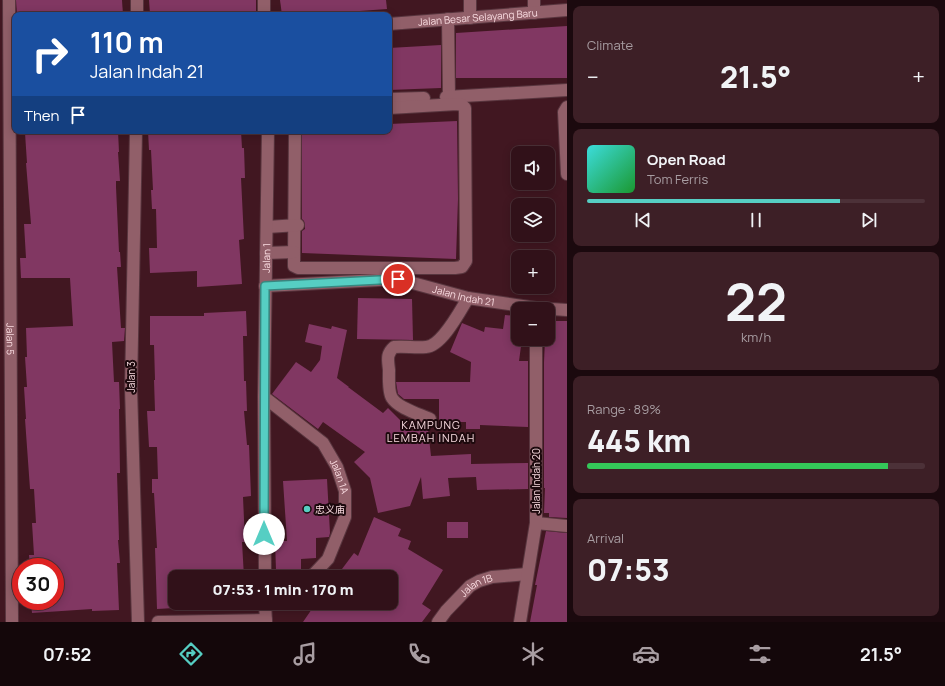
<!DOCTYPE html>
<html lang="en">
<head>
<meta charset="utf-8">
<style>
  :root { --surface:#311119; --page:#3d1f26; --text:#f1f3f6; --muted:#a89da2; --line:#4c3138; --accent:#56cec3 }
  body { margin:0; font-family:Manrope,"Noto Sans SC",sans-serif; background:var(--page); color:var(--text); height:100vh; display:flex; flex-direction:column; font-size:15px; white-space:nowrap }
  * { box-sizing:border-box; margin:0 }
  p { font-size:13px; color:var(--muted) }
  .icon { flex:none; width:22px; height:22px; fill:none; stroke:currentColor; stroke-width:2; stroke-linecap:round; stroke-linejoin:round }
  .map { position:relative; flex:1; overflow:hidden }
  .side { display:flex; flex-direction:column; gap:6px; padding:6px; background:#1b090e; width:378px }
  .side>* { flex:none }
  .banner { position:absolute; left:12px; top:12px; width:380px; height:122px; border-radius:8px; box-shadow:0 2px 10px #0003,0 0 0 1px var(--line); background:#1a4fa0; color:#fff; overflow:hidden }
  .controls { position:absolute; left:511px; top:146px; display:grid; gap:8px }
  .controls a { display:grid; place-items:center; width:44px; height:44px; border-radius:8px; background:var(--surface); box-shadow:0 2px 10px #0003,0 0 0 1px var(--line); font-size:20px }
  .speed { position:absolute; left:12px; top:558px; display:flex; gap:8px; font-size:20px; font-weight:700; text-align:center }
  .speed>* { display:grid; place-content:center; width:52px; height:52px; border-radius:50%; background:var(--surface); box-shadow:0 2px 10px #0003,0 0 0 1px var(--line); line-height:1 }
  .speed .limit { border:6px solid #d22; background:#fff; color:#111 }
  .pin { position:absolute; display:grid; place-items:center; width:34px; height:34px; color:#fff; margin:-17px; border:2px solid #fff; border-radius:50%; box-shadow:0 1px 4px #0007 }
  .me { position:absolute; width:44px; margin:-22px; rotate:0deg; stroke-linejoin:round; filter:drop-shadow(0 0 3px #0008) }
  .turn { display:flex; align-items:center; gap:14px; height:84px; padding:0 12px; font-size:18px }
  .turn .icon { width:52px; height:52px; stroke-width:2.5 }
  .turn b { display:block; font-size:28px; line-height:34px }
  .then { display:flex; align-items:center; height:38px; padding:0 12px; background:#0003; gap:8px; font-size:15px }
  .big { font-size:30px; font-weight:800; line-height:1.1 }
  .side .card { flex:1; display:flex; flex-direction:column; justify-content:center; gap:6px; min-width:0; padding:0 14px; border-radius:8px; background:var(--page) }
  .side .dial { align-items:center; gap:0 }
  .dial b { font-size:52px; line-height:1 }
  .song { display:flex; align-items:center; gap:12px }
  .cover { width:48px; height:48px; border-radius:6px; background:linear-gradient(135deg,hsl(180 70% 55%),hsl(130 70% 35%)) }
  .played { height:4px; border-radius:2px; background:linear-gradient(90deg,var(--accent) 75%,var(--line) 75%) }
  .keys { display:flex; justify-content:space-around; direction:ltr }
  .heat { display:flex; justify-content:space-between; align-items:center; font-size:22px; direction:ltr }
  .charge { height:6px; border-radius:3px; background:linear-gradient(90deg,#34c759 89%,var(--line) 0) }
  .trip { position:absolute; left:168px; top:570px; width:230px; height:40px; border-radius:8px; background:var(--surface); box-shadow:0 2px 10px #0003,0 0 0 1px var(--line); font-weight:800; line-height:40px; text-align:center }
  .tab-bar { display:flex; height:64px; justify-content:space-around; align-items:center; background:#14070a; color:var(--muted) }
  .tab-bar .icon { width:28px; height:28px }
  .tab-bar .selected { color:var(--accent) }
  .tab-bar b { font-size:18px; color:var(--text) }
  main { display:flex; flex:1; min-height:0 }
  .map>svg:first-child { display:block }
  .building { fill:#813762 }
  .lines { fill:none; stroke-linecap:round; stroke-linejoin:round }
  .minor-casing { stroke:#58353e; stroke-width:14 }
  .minor { stroke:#915f69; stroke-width:12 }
  .route-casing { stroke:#38867f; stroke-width:10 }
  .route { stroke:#56cec3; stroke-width:7 }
  .poi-dot { fill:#56cec3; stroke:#1c090d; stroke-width:1.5 }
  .labels { text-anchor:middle; stroke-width:4; stroke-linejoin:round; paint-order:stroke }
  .street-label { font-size:10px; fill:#f9dbe0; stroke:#1c090d }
  .poi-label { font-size:10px; fill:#f9dbe0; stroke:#1c090d; text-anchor:start }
  .neighbourhood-label { font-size:11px; letter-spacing:1px; fill:#f9dbe0; stroke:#1c090d }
</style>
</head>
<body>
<main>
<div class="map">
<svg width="567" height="622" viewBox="0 0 567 622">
  <rect width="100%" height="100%" fill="#411721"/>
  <g class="building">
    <path d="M16 0H122L123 15H17Z"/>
    <path d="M149 0H256V11L185 14V12L150 14Z"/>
    <path d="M280 0H386L387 9 305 15H282Z"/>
    <path d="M567 26V78H456V33Z"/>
    <path d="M441 45V88L389 90V48Z"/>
    <path d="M457 121 458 199 456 259 302 253V231L305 229V225L304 221 302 219V131H389V124Z"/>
    <path d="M58 131H118L119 152H118L120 181H116V187L119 252H120L121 267H117L121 328H125L124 341 112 342 114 382H119L120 409H119L120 473H117L119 540H118L120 563H117L119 610 92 611V609L32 613 31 601H55V567H30L29 555H34L32 523H36L34 489H30L25 419H26L24 387H27L25 357H27L26 328 73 326 70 278H21L20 258H26L24 224H31L26 163H27L25 133Z"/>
    <path d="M148 131H241L242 148H244L245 178H241L244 239 239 240 242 284 197 287V271L150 273 149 248H157L156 209H152L151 190H153L151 150H149Z"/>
    <path d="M358 298 412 299 413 340 357 339Z"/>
    <path d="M246 311 247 336H243L244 381H246L247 411H244L247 445H249L251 496 243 497 245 542H242L244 577H175V608L157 609 155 548H157L154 493H152V479H158L157 447H149L147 411H155L154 380H155L154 345H150V316H204V313Z"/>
    <path d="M505 315 518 316V339H522L519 361H528V427L480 425V429H466V422H439V399H404L398 394 396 382H470L471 362 450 352 462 323 484 332 485 327 503 329Z"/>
    <path d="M548 321H567V518L549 517V513H544L545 488H544V362L545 339H548Z"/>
    <path d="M309 324 331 329 332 326 347 330 337 378 349 387H348L383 413 388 408 411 431 428 429 431 456 471 454V464L528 463V489L477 490 476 477 448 478 450 496 423 499 421 477 410 506 378 513 370 478 354 462 365 452 323 422 318 429 272 394 296 362 311 372 320 360 322 346 305 342Z"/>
    <path d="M327 479 330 533 329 537 316 538V558L301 559V570H276L275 541H287L283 481Z"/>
    <path d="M374 517 401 529 398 536 411 541 408 549 443 570 422 604 431 610 422 622H303L316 603H391V577H336L354 553 358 556Z"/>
    <rect x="447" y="522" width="21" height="16"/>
    <path d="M546 531 567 533V622H530L537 585H535Z"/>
  </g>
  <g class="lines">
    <defs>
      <g id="minor">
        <path id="s1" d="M9 0 12 622"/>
        <path d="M137 0V15"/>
        <path d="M264 0V15"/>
        <path d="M470 0V18"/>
        <path d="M534 0V13"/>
        <path d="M448 19 449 97"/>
        <path id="s2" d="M389 24 567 10"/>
        <path d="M446 97 567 90"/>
        <path d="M389 99 424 98"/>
        <path d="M567 107 564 112 567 174"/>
        <path d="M136 131 131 388 138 622"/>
        <path d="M295 131 294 262V266L298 268H455L462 267 466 261 465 108 462 105 457 104 389 108"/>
        <path d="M267 227 298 225"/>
        <path d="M266 253 294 252"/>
        <path id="s3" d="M265 286 398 279 468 298 536 308 567 310"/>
        <path id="s4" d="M264 397 323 443 337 467 345 491V517L328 559 311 577"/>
        <path d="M430 419C419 414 398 408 392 398 388 392 389 377 389 370 388 360 386 354 394 347 405 346 415 348 426 347 442 346 460 311 468 298"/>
        <path d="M536 523 567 526"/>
        <path id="s5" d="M265 577 264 397 268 131"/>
        <path d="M265 603 266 622"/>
        <path d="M158 622 266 620"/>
        <path id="s6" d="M438 622 446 611 470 586 479 581 492 577 527 574"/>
        <path d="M520 622 536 523V339"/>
      </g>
    </defs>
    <use href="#minor" class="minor-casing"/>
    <use href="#minor" class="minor"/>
  </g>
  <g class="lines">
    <defs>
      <path id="route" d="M264 534 265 286 398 279"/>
    </defs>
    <use href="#route" class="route-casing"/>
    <use href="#route" class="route"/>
  </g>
  <circle class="poi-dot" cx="307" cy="509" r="4"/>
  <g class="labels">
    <g class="street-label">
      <text dy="4" stroke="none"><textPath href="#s2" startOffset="89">Jalan Besar Selayang Baru</textPath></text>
      <text dy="4" stroke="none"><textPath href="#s5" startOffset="319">Jalan 1</textPath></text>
      <text dy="4" stroke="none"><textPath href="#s3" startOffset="201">Jalan Indah 21</textPath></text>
      <text dy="4" stroke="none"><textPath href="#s1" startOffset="339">Jalan 5</textPath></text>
      <text transform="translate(131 377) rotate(-90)" y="4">Jalan 3</text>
      <text dy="4" stroke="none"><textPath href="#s4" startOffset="112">Jalan 1A</textPath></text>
      <text transform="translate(536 481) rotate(-90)" y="4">Jalan Indah 20</text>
      <text dy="4" stroke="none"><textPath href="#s6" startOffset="54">Jalan 1B</textPath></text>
    </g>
    <g class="poi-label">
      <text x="315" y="513">忠义庙</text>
    </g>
    <g class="neighbourhood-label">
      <text x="431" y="429">KAMPUNG<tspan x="431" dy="13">LEMBAH INDAH</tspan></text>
    </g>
  </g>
</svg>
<div class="controls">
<a><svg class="icon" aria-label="sound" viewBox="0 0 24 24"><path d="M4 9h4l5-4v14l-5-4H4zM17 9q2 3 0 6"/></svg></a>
<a><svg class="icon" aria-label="layers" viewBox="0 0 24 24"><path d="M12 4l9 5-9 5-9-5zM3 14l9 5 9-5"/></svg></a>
<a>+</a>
<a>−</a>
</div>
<div class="speed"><div class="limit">30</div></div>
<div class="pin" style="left:398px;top:279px;background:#d93025"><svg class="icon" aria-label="arrive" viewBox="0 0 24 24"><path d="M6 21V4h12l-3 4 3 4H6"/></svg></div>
<svg class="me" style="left:264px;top:534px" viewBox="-20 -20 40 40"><circle r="19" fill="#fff"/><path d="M0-13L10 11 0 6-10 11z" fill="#56cec3"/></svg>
<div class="trip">07:53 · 1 min · 170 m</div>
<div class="banner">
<div class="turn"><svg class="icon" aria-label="right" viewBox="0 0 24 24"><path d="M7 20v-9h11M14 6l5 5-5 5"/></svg><div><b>110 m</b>Jalan Indah 21</div></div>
<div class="then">Then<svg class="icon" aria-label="arrive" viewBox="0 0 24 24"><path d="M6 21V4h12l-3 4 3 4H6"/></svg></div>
</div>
</div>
<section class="side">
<div class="card"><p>Climate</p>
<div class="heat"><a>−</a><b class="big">21.5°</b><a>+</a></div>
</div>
<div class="card">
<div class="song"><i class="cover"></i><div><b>Open Road</b><p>Tom Ferris</p></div></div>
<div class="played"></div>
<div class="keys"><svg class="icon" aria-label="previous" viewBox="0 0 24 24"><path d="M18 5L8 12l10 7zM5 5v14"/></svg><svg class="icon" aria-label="pause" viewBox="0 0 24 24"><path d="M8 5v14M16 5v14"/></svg><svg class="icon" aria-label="next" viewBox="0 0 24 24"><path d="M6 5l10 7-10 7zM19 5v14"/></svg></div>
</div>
<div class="card dial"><b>22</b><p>km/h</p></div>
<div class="card"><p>Range · 89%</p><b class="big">445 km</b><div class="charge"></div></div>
<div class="card"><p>Arrival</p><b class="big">07:53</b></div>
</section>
</main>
<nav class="tab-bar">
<b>07:52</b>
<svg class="icon selected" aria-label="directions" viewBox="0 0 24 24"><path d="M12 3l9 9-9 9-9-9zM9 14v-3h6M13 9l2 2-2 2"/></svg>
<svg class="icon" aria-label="music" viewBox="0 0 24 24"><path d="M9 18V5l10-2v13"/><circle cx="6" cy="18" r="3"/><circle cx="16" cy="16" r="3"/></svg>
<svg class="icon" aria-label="phone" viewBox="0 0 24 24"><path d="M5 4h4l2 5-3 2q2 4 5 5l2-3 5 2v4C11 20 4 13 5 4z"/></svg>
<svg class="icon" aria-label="climate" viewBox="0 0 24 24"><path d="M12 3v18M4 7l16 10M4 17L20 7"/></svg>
<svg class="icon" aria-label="car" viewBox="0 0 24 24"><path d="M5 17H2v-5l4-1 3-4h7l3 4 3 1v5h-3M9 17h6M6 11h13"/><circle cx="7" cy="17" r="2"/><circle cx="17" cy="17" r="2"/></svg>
<svg class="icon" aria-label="filters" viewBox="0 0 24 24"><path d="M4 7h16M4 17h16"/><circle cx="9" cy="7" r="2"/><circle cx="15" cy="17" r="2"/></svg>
<b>21.5°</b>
</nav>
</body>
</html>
